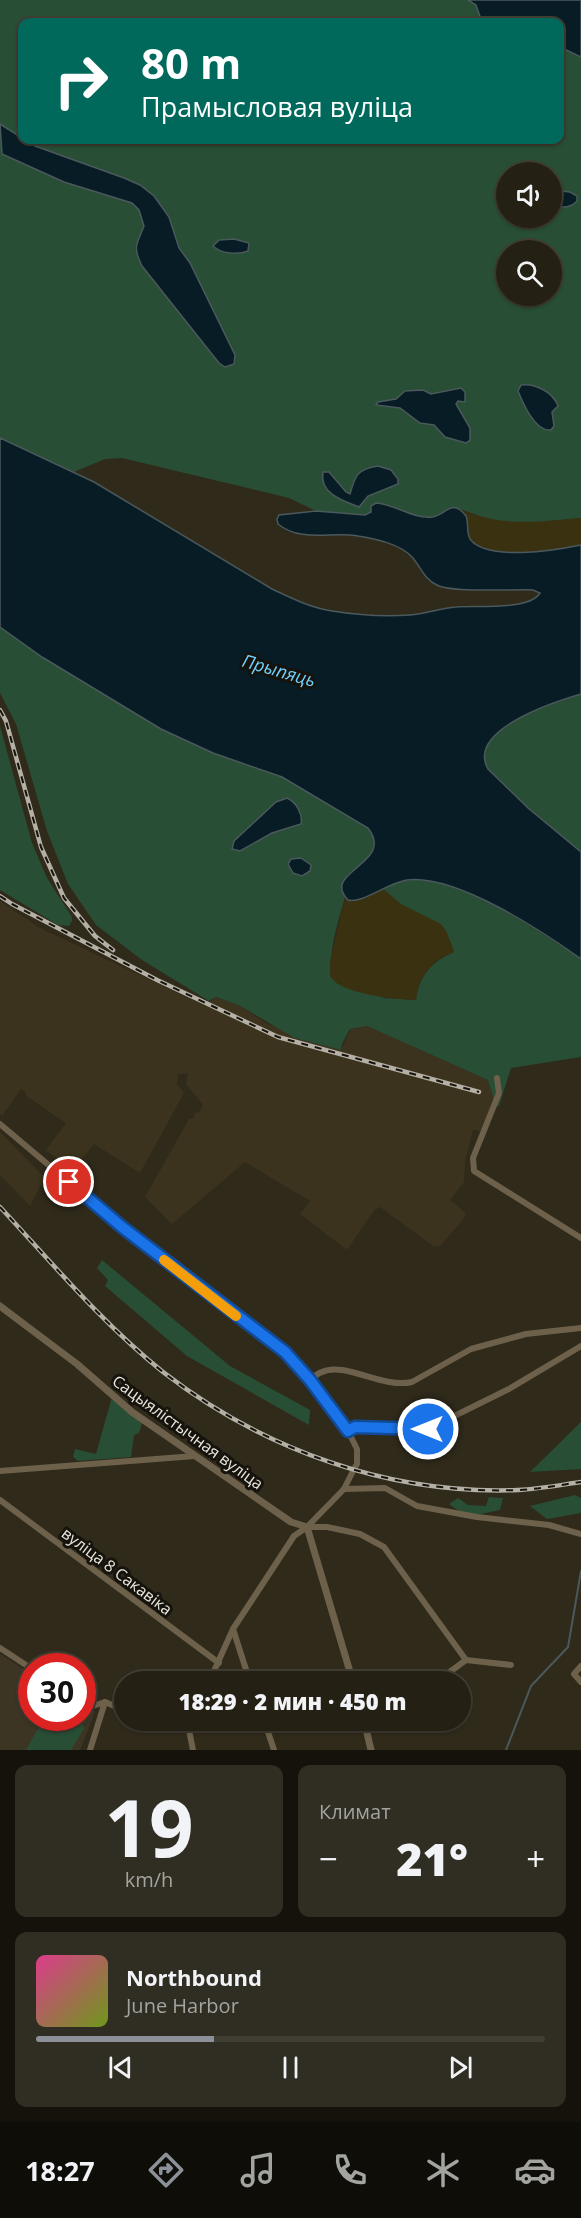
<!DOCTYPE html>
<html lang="ru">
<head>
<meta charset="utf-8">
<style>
  :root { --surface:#242014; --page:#302d22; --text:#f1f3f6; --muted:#a3a3a0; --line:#413e34; --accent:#8c9099 }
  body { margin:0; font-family:"Open Sans",sans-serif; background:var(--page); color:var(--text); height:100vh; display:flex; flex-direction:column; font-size:22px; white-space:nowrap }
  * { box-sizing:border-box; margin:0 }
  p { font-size:20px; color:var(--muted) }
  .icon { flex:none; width:33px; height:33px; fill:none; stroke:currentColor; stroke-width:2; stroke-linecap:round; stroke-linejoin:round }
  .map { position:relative; height:1750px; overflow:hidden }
  .panel { display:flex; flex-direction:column; gap:15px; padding:15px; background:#14120b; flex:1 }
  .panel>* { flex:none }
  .top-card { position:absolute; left:18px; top:18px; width:546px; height:126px; border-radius:12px; box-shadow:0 2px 4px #0004,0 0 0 2px var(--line); background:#00695c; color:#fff; overflow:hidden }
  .buttons { position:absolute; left:496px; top:162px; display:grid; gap:12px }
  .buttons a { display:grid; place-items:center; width:66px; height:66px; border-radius:50%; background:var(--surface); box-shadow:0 2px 4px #0004,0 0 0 2px var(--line); font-size:30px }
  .speed { position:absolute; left:18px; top:1653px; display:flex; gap:12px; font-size:30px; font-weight:700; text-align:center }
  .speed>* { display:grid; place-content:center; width:78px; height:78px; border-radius:50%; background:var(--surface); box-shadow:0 2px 4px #0004,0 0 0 2px var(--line); line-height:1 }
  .speed .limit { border:9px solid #d22; background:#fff; color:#111 }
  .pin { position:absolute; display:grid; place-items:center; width:51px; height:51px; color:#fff; margin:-26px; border:3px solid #fff; border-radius:50%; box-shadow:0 2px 6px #0007 }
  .me { position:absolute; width:66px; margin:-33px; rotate:270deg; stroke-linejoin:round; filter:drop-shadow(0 0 4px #0008) }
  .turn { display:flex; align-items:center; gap:21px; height:126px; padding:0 24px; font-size:27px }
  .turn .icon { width:78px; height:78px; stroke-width:2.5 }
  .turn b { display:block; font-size:42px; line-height:51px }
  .big { font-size:45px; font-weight:800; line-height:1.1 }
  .panel .tile { flex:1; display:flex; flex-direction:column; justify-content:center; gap:9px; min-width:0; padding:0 21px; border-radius:12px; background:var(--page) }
  .panel .dial { align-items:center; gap:0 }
  .dial b { font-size:78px; line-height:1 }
  .song { display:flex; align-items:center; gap:18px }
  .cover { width:72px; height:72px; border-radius:9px; background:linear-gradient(135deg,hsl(330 70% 55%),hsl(80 70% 35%)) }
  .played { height:6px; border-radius:3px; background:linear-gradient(90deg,var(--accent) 35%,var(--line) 35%) }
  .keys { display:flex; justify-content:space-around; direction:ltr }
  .heat { display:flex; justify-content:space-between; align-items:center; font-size:33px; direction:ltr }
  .panel .tiles { flex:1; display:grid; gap:15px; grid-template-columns:1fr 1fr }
  .tile:last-child { grid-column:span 2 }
  .trip { position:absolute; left:114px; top:1671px; width:357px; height:60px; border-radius:30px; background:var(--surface); box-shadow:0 2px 4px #0004,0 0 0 2px var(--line); font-weight:800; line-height:60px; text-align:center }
  .dock { display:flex; height:96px; justify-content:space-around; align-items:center; background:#0e0d08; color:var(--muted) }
  .dock .icon { width:42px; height:42px }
  .dock .current { color:var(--accent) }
  .dock b { font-size:27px; color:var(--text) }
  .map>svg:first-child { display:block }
  .built { fill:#3c331e }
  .education { fill:#3c3524 }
  .green { fill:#284e35; fill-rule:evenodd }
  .sand { fill:#3a3111 }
  .water { fill:#071c25; stroke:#4b585c; stroke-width:1.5 }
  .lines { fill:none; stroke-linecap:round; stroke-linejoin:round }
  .stream { stroke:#4b585c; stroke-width:2 }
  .minor { stroke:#6d614b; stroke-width:6 }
  .tertiary { stroke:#6d614b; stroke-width:7 }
  .rail-casing { stroke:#b5b0a5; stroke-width:4.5 }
  .rail { stroke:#15130c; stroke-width:2; stroke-dasharray:7; stroke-linecap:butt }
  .route-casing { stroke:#114b97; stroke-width:15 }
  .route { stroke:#1a73e8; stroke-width:10 }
  .slow { stroke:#f59e0b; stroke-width:10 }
  .labels { text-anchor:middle; stroke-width:6; stroke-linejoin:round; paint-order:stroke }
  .street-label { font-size:16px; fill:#e9e5dc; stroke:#15130c }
  .water-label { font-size:18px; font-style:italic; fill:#70d0fd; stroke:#15130c }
</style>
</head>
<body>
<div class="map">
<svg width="581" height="1750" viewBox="0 0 581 1750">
  <rect width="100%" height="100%" fill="#302a1b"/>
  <g class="built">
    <path d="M0 901 40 928 205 1006 216 997 240 1006 266 1023 341 1050 351 1029 367 1026 488 1080 493 1096V1106L481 1131 473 1130 465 1161 464 1182 450 1200 466 1213 463 1220 440 1246H433L380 1207 375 1209 347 1250 300 1214 310 1201 245 1162 172 1224 145 1197 189 1119H192L196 1112 199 1113 203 1105 186 1084 188 1073 178 1074 177 1084 184 1093 140 1173 94 1144 73 1171 46 1150 66 1123 26 1096V1092L21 1089 2 1116 0 1114Z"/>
    <path d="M0 1132 45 1178 30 1206 0 1175Z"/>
  </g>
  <path class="education" d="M0 1654 31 1674 32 1718H82L83 1705 95 1712 80 1750H0Z"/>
  <g class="green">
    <path d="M0 0H581V518C555 520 528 526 502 522 486 520 473 512 457 509 446 506 442 516 432 517 413 518 396 507 378 503L371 506V512L365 515 316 511 289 498 122 458 105 459 74 472 0 438ZM22 22H560V140H22ZM507 172H552V218H507ZM507 250H552V296H507Z"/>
    <path d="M0 627 42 657 161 729 213 753 282 777 368 828C384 848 363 864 347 875L342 892 345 897C340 916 321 971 338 984L385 998 416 1000C419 976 432 961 454 952L446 931 397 902 382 888C392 884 403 880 414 880 464 879 540 932 581 959V1057L511 1068 499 1106H493V1096L488 1080 367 1026 350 1029 342 1044 341 1050 295 1038 240 1006 216 997 209 1001 142 960 96 925 68 884 47 831 16 724 0 693Z"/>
    <path d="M581 694V852L528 808 488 769C466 729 555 703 581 694Z"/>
    <path d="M0 726 32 843 47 878 72 917V921L69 926 58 925 0 890Z"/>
    <path d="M102 1260 230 1366 310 1410 309 1425 187 1356 105 1286 108 1280 97 1268Z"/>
    <path d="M112 1397 142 1423 139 1433 134 1435 131 1457 78 1461 73 1457 75 1449 96 1454Z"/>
    <path d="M581 1422V1469L530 1472Z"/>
    <path d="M575 1495 581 1498V1513L547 1519 530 1506Z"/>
    <path d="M489 1497 503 1498 500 1510 467 1517 449 1504 458 1498 468 1505 486 1506Z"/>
    <path d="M44 1718H79L84 1728 71 1750H26Z"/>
  </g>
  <g class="sand">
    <path d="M459 509C502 527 536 522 581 518V545C557 550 487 562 471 539 466 533 470 527 468 521 467 517 462 513 459 509Z"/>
    <path d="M382 888 401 904 441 924 446 931 454 952C432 959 418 977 416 1000 395 999 342 995 330 976V961L345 897 348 900 365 899Z"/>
  </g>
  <g class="water">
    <path d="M468 0H581V57L560 47V22H482L476 5Z"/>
    <path d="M0 124 35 146 124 178 140 185 154 196 169 217 179 248 190 263 235 355 234 364 225 367 219 363 142 266C132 246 137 244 144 226L139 210 132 203 64 182 2 154Z"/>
    <path d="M552 190 570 192 577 196V201C570 209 561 208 552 205Z"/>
    <path d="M234 239 249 243 248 251C238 255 221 254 213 246L219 240Z"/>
    <path d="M521 385C535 383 553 392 558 406L552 412 554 426 551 430C535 432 523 403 518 391Z"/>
    <path d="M461 388 465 392V402L458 401 456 404 470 428V440L466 443 445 437 434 425 420 423 400 408 376 405 378 402 396 399 405 391 423 390 431 394Z"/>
    <path d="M0 438 94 482 272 589C291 598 311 608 332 611 357 615 385 617 410 615 426 614 440 608 456 607 475 605 529 611 540 593L533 590C513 589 452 593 437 585 425 580 421 568 413 558 401 544 376 539 358 536 332 531 301 543 278 524L277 519 279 515 316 511 365 515 371 512V506L376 503C395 504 412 519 432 517 446 516 451 497 466 516 469 523 466 532 470 539 487 562 557 550 581 545V694C554 702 466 730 488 769L528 808 581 852V959C542 931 456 874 407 880 387 883 362 904 348 900 320 871 396 864 368 828L282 777 213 753 161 729 42 657 0 627Z"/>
    <path d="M378 466 391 470 398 479V484L368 496 359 507C344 501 319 494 323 472H329L346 492 350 494C355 476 357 469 378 466Z"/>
    <path d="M287 798C296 802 303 814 301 824L272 833 240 851 232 849 234 841 276 802Z"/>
    <path d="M301 858 311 865 310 871 302 876 293 873 288 864 291 859Z"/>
  </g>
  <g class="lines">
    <path class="stream" d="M506 1750 531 1686 568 1647 581 1571"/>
    <g class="minor">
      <path d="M497 1078 499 1093 473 1158 474 1171 581 1238"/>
      <path d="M0 1124 122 1227 284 1352 310 1380 348 1431 357 1449V1464L354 1469 344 1489 307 1527 294 1536 233 1629 209 1682"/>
      <path d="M310 1380C314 1377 318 1373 322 1372 345 1361 382 1389 412 1382L471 1349 526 1334 581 1328"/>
      <path d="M348 1431 355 1427 410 1430 428 1429 509 1389 581 1346"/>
      <path d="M0 1471 195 1456"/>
      <path d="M344 1489 385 1488 417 1506 477 1517 549 1525 581 1534"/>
      <path d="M0 1500 219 1663"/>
      <path d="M308 1527H327L360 1534 384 1547 466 1660"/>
      <path d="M233 1629 250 1682"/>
      <path d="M0 1648 32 1669"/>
      <path d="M581 1666 574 1674 581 1682"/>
      <path d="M436 1682 466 1660 511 1665"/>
      <path d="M82 1702 90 1707 105 1702"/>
      <path d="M150 1720C164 1726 173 1729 188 1725"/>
      <path d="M191 1720 188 1725 193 1750"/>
      <path d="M264 1720 274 1750"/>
      <path d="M367 1731 382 1720"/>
      <path d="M90 1750 105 1702 124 1710"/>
    </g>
    <g class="tertiary">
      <path d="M0 1306 77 1364 132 1412 291 1522 307 1527 353 1682"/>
      <path d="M364 1720 371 1750"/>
    </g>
    <defs>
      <g id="rail">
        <path d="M0 710 6 721 41 847 64 898 95 936 113 950"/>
        <path d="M0 896 12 904 157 980 278 1037 479 1092"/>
        <path d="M0 1207C52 1263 103 1324 163 1372 264 1450 389 1495 518 1490 539 1489 560 1485 581 1482"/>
      </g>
    </defs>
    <use href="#rail" class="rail-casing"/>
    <use href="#rail" class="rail"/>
  </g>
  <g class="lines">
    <defs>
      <path id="route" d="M69 1182 122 1227 285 1352 310 1380 348 1431 355 1427 428 1429"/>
    </defs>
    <use href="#route" class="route-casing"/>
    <use href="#route" class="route"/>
    <path class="slow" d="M164 1260 236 1316"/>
  </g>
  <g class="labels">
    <g class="street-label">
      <text transform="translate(188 1432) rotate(36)" y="6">Сацыялістычная вуліца</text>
      <text transform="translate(117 1571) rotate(37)" y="6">вуліца 8 Сакавіка</text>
    </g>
    <g class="water-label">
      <text transform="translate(279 671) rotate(16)" y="6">Прыпяць</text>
    </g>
  </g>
</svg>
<div class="buttons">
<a><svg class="icon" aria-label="sound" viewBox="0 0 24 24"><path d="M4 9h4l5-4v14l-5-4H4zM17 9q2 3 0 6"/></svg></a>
<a><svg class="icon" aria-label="search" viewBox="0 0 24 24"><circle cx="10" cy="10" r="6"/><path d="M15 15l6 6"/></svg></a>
</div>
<div class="speed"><div class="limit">30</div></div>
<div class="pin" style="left:69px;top:1182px;background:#d93025"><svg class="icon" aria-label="arrive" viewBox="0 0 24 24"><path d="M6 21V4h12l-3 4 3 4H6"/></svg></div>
<svg class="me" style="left:428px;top:1429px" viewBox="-20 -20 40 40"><circle r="17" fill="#1a73e8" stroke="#fff" stroke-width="3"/><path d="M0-11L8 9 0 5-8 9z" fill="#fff"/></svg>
<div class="trip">18:29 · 2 мин · 450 m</div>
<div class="top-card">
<div class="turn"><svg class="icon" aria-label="right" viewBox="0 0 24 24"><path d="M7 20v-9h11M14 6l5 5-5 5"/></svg><div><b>80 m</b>Прамысловая вуліца</div></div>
</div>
</div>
<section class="panel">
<div class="tiles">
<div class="tile dial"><b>19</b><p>km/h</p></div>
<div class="tile"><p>Климат</p>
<div class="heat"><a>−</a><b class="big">21°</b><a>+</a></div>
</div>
<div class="tile">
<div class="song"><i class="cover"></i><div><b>Northbound</b><p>June Harbor</p></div></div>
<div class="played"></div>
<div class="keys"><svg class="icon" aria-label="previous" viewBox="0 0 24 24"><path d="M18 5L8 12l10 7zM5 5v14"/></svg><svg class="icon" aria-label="pause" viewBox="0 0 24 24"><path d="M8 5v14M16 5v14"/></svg><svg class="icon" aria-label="next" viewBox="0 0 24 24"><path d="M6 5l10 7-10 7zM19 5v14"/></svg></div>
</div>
</div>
</section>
<nav class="dock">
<b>18:27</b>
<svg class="icon current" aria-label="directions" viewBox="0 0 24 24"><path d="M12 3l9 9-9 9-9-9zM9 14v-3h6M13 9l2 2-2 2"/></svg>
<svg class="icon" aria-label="music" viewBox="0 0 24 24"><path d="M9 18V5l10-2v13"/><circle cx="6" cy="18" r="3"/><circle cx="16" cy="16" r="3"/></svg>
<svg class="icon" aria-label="phone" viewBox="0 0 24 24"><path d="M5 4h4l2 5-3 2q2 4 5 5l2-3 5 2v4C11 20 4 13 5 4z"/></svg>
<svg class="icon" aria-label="climate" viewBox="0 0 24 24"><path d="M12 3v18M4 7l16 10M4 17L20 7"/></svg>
<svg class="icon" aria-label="car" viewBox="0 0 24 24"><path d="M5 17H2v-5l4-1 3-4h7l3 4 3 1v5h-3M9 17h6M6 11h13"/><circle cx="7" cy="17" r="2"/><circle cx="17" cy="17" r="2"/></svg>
</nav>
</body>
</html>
